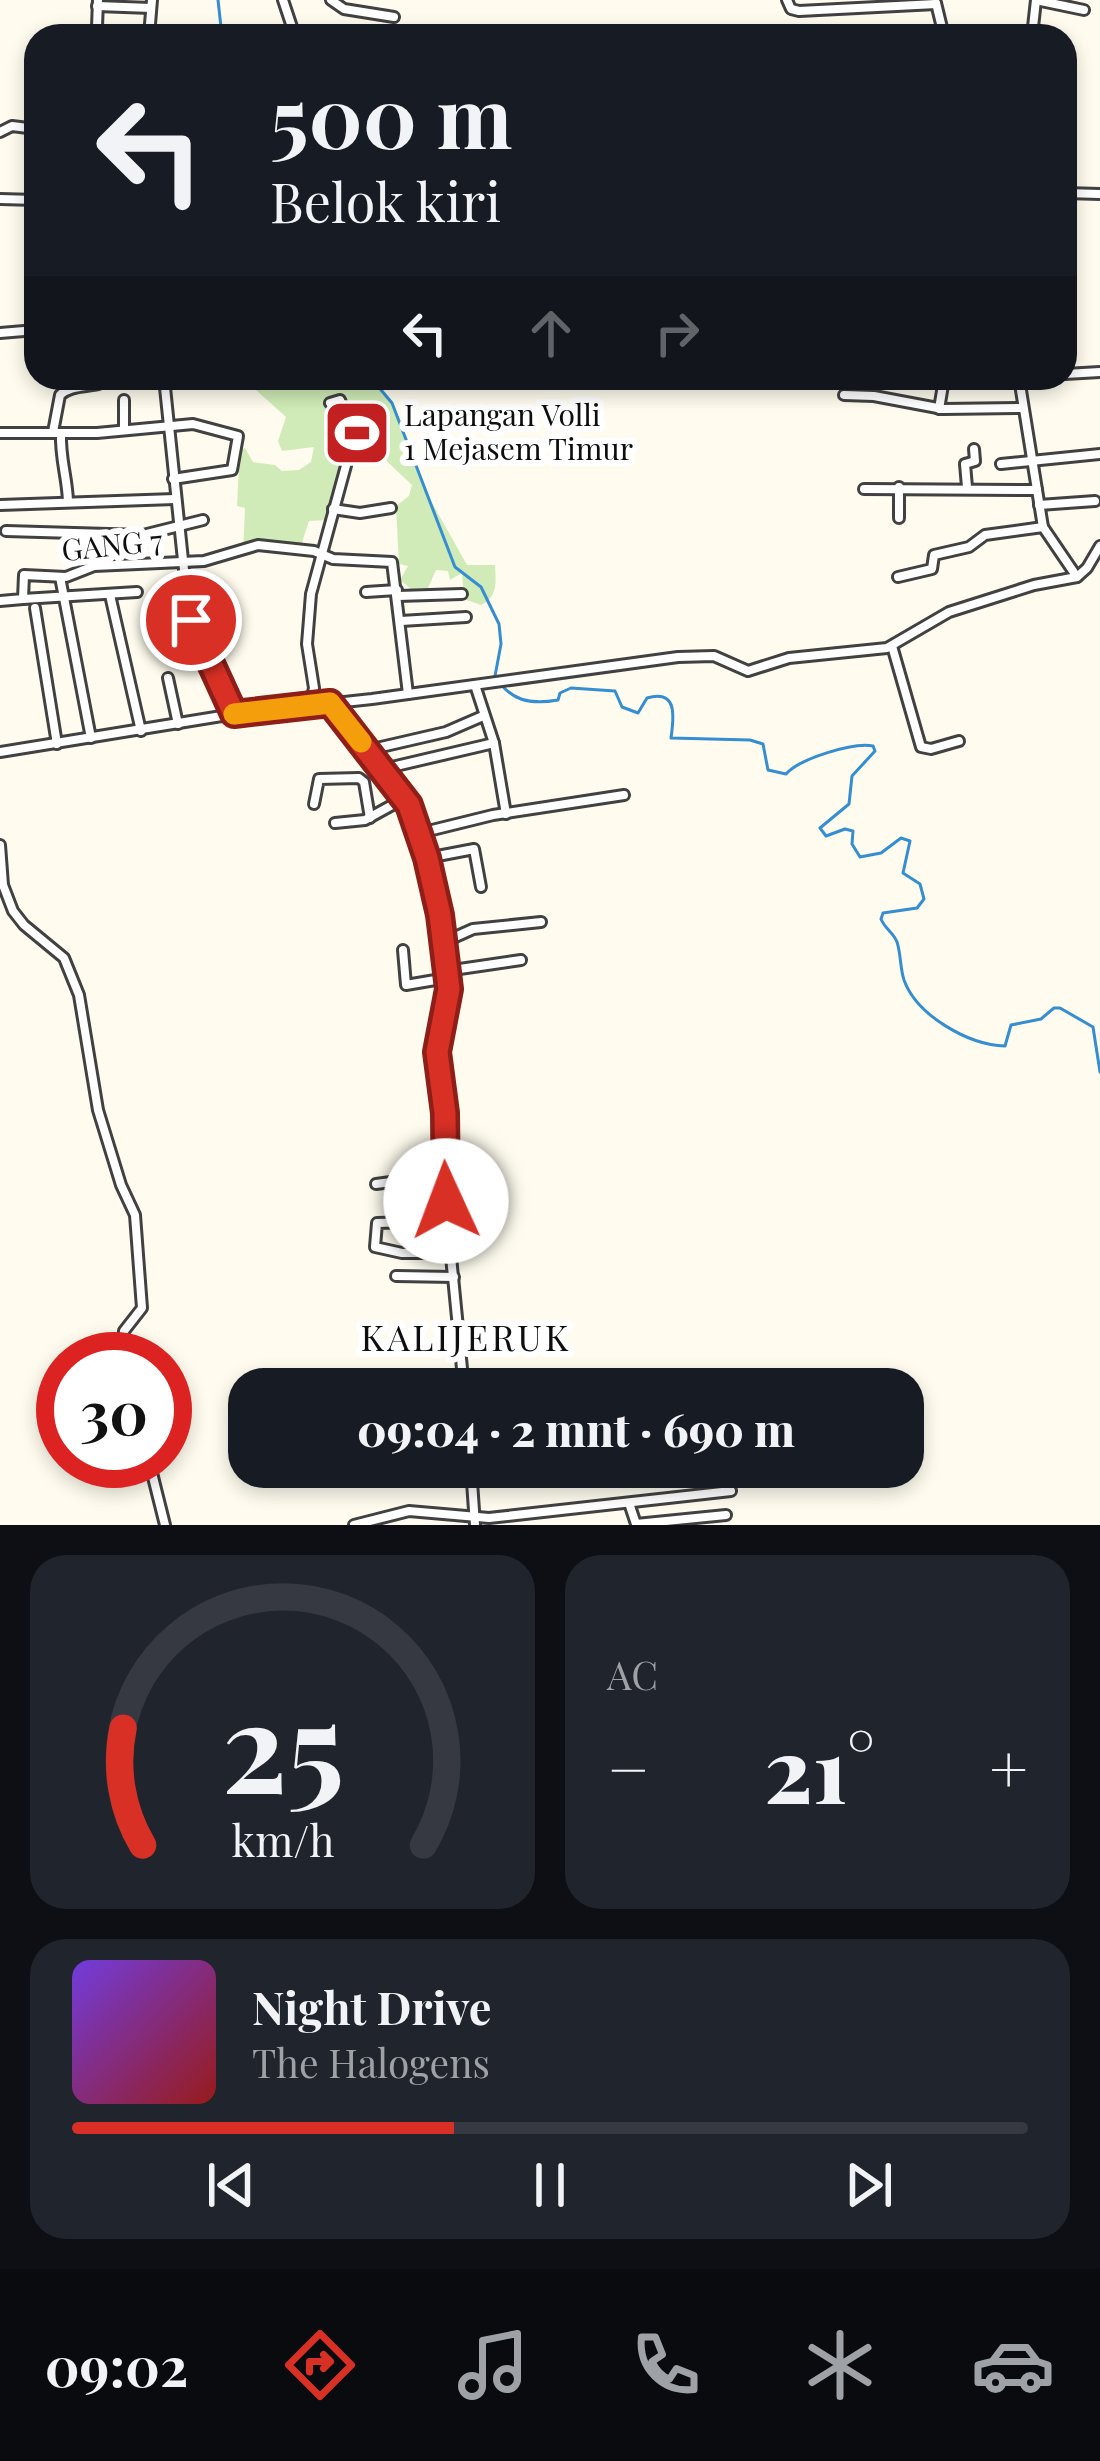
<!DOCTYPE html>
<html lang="id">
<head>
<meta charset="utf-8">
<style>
  :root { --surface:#171b24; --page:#20242c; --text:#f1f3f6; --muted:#9ea1a6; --line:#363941; --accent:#d93025 }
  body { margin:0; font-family:"Playfair Display",serif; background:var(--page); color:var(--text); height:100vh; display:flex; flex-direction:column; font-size:45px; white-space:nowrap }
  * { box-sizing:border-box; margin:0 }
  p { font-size:39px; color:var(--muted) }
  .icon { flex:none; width:66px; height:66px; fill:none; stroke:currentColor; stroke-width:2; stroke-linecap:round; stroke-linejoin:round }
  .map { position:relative; height:1525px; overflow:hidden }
  .details { display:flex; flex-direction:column; gap:30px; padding:30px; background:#0d0f14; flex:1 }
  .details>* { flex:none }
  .banner { position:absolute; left:24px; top:24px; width:1053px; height:366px; border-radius:36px; box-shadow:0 6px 18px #0003; background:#171b24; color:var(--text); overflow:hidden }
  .speed { position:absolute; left:36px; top:1332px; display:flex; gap:24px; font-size:60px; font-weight:700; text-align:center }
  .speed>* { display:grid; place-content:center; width:156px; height:156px; border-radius:50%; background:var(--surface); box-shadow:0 6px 18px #0003; line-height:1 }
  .speed .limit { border:18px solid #d22; background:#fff; color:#111 }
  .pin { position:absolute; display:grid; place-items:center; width:102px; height:102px; color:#fff; margin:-51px; border:6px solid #fff; border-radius:50%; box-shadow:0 3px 12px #0007 }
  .me { position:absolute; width:132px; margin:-66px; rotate:358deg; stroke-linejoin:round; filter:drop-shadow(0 0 9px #0008) }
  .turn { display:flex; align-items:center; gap:42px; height:252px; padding:0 48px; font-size:54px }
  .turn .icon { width:156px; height:156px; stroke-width:2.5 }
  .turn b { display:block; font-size:84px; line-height:102px }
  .lanes { display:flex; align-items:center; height:114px; padding:0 48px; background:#0003; justify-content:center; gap:60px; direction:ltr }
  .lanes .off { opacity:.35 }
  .big { font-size:90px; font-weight:800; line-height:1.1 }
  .details .card { flex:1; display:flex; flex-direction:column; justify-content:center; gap:18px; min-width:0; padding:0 42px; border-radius:36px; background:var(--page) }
  .details .dial { align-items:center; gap:0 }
  .dial svg { height:312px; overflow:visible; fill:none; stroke:var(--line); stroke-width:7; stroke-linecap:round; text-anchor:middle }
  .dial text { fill:var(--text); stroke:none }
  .song { display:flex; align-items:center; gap:36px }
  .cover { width:144px; height:144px; border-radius:18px; background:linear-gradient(135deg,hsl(260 70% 55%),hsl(0 70% 35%)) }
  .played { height:12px; border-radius:6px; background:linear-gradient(90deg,var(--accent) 40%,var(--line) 40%) }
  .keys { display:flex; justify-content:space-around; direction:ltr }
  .heat { display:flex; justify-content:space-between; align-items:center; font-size:66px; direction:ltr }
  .details .tiles { flex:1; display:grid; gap:30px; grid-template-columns:1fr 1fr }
  .card:last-child { grid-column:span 2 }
  .trip { position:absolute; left:228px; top:1368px; width:696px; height:120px; border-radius:36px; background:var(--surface); box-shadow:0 6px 18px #0003; font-weight:800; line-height:120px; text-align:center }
  .dock { display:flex; height:192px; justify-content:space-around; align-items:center; background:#090b0e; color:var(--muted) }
  .dock .icon { width:84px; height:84px }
  .dock .active { color:var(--accent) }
  .dock b { font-size:54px; color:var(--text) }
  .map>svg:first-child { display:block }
  .green { fill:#d0ebb7 }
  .pitch { fill:#e2f2c9 }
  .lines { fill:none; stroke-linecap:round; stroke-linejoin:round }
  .stream { stroke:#358ed2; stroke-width:3 }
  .minor-casing { stroke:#414141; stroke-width:14 }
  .minor { stroke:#fff; stroke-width:8 }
  .route-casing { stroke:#8d1f18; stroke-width:30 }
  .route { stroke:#d93025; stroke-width:21 }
  .slow { stroke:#f59e0b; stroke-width:21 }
  .labels { text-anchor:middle; stroke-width:12; stroke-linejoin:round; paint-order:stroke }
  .poi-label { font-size:30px; fill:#0e0e0e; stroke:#fff; text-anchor:start }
  .street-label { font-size:30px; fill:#0e0e0e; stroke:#fff }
  .quarter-label { font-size:36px; letter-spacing:3px; fill:#0e0e0e; stroke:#fff }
</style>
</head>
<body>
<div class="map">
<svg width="1100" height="1525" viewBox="0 0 1100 1525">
  <rect width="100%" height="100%" fill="#fffcef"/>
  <path class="green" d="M257 378H371L392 403 422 485 467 565H495C496 582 498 597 481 605L464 599 462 573 450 580 448 571 436 570 428 588 411 589 400 580 408 566 399 564 396 506 409 496 412 485 377 452 373 420 361 413 338 427 341 471H350L345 487 337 489 327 520 309 521 299 552 243 551 245 508 237 506 239 468 235 453 245 448 253 462 275 465 282 471 299 470 311 462 314 447 282 451 278 441 286 417 256 390Z"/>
  <path class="pitch" d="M360 415 373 420 370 452 357 464 343 460 342 426Z"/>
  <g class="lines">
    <g class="stream">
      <path d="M218 0 221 27 227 36"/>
      <path d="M371 378 392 403 455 567 481 587 499 624 501 644 495 676C510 701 530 705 558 700L560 693 571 688 615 691 622 707 638 713 647 698C678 689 674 717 671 738L750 740 763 744 768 770 786 774C799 759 853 742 873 746L875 751 852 776 849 804 820 828 826 836 845 829 853 831 852 844 860 857 881 853 901 838 910 841 903 873 920 884 924 899 917 908 883 913 881 919C885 929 893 932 897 942 901 954 900 968 904 980 917 1016 969 1045 1005 1046L1011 1025 1041 1019 1054 1008H1060L1093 1027 1100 1072"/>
    </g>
    <defs>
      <g id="minor">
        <path d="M283 0 295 36"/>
        <path d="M331 0 344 9 394 17"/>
        <path d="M787 0 791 9 799 11 936 4"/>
        <path d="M1036 0 1084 10"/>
        <path d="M936 3 944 36"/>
        <path d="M97 6 151 8"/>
        <path d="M97 27 98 0"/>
        <path d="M149 36 152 0"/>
        <path d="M1032 36 1036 0"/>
        <path d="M0 132 12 126 36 129"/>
        <path d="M1065 193 1100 194"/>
        <path d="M0 199 36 200"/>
        <path d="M0 333 36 330"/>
        <path d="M1065 374 1100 372"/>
        <path d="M164 378 188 608 234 714"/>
        <path d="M940 378H983"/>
        <path d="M1019 378 1043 527 1077 577"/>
        <path d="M844 395 874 396 943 409 1023 408"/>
        <path d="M124 400V430"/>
        <path d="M939 409 944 379"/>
        <path d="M53 432 60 395C75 382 96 390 111 378"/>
        <path d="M0 433H97L193 424 238 436 232 470 173 479"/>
        <path d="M61 433C60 459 67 476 68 501"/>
        <path d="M1001 464 1100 454"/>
        <path d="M967 487 965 464 975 461 974 449"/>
        <path d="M864 489 1037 490"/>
        <path d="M0 505 175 499"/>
        <path d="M1039 505 1095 501"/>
        <path d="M333 509 360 513 391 508"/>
        <path d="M899 518V487"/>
        <path d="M6 531 143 535 203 520"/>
        <path d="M60 577 91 738"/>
        <path d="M898 577 932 569 934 555 969 547 985 535 1043 527"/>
        <path d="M366 592 397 590"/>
        <path d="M110 595 141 731"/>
        <path d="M398 596 462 594"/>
        <path d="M23 599 137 592"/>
        <path d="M0 601 23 599 24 575 66 577 94 566 204 561 258 545 314 551 333 559 392 562 408 694"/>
        <path d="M35 608 57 744"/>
        <path d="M401 621 466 617"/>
        <path d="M892 646 921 747 931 749 959 741"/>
        <path d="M168 678 178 724"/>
        <path d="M475 685 494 743 506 814"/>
        <path d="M331 704 412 810 440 915 449 989 437 1052 445 1113 443 1175 464 1389"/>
        <path d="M310 705 314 688 307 644 311 594 347 462 343 408 340 400 330 403"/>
        <path d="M368 750 446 732 483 716"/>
        <path d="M0 752 234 714 372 699 678 657 714 656 748 671 789 658 887 648 949 612 1034 585 1077 577 1087 568 1100 546"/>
        <path d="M383 769 494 743"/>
        <path d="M314 804 319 779 359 778 364 782 370 818"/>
        <path d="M335 823 365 820 405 798"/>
        <path d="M420 833 493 815 624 795"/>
        <path d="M0 845 3 885 13 911 24 925 64 958 79 995 98 1110 121 1185 135 1215 142 1308 124 1331 122 1359"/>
        <path d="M427 858 474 849 481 887"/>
        <path d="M444 942 473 929 541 922"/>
        <path d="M403 950 406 985 447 978"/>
        <path d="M446 971 521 960"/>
        <path d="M376 1184 443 1175"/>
        <path d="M448 1221 377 1223 375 1247 402 1253H452"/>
        <path d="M396 1276 454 1277"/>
        <path d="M149 1461 165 1525"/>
        <path d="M471 1467 475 1525"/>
        <path d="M629 1503 636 1524 726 1515"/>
        <path d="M354 1525 409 1511 489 1518 731 1491"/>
      </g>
    </defs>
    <use href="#minor" class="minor-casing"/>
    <use href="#minor" class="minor"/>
  </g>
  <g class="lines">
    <defs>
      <path id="route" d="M191 620 234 714 330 703 409 805 427 858 440 915 449 989 437 1052 445 1113 446 1201"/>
    </defs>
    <use href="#route" class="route-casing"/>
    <use href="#route" class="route"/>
    <path class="slow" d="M234 714 330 703 361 742"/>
  </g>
  <defs>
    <symbol id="stadium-square" viewBox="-11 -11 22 22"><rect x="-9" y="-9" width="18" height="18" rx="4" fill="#c32022" stroke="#fff"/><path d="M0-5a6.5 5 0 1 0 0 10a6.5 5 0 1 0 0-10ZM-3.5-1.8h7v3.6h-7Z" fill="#fff"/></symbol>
  </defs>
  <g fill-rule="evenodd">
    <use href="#stadium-square" x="319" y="395" width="76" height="76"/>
  </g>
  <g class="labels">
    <g class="poi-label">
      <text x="404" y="426">Lapangan Volli<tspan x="404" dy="34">1 Mejasem Timur</tspan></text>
    </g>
    <g class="street-label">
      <text transform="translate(112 546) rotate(-6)" y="10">GANG 7</text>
    </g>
    <g class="quarter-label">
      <text x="466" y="1351">KALIJERUK</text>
    </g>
  </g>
</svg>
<div class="speed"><div class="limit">30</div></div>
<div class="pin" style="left:191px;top:620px;background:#d93025"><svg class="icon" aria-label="arrive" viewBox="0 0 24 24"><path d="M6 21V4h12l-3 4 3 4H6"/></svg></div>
<svg class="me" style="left:446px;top:1201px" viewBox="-20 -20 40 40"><circle r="19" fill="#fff"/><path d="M0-13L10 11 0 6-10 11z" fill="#d93025"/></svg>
<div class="trip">09:04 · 2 mnt · 690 m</div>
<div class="banner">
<div class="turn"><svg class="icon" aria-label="left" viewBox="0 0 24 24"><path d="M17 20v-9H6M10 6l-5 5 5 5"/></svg><div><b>500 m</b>Belok kiri</div></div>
<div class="lanes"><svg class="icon" aria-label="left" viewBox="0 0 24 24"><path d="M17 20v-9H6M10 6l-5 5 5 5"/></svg><svg class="icon off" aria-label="ahead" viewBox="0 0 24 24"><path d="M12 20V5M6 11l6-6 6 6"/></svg><svg class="icon off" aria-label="right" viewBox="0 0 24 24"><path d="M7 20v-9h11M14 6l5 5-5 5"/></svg></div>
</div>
</div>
<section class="details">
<div class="tiles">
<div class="card dial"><svg viewBox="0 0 100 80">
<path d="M14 69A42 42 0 1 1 86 69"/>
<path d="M14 69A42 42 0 0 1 9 39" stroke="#d93025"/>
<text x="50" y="56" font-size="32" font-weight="700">25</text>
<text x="50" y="72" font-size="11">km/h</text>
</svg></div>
<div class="card"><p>AC</p>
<div class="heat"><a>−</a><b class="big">21°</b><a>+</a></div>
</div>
<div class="card">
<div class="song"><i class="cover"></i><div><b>Night Drive</b><p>The Halogens</p></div></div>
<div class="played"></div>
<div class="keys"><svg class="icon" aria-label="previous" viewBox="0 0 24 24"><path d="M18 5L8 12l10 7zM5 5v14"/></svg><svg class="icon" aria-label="pause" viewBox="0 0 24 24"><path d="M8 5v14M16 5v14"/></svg><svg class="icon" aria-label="next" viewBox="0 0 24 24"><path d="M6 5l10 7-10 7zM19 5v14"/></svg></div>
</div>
</div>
</section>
<nav class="dock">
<b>09:02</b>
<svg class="icon active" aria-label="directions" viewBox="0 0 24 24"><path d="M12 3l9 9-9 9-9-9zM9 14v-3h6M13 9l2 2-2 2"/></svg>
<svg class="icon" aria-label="music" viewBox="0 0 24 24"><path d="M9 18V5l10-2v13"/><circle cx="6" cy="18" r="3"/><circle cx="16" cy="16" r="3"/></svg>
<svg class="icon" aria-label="phone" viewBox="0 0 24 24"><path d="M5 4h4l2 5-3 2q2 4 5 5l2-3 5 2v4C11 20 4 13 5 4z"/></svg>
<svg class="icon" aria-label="climate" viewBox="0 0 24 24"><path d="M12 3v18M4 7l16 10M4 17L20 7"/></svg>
<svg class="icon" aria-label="car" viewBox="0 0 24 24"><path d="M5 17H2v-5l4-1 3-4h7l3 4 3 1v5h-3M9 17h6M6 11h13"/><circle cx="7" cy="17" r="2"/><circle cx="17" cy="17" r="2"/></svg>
</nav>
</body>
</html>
